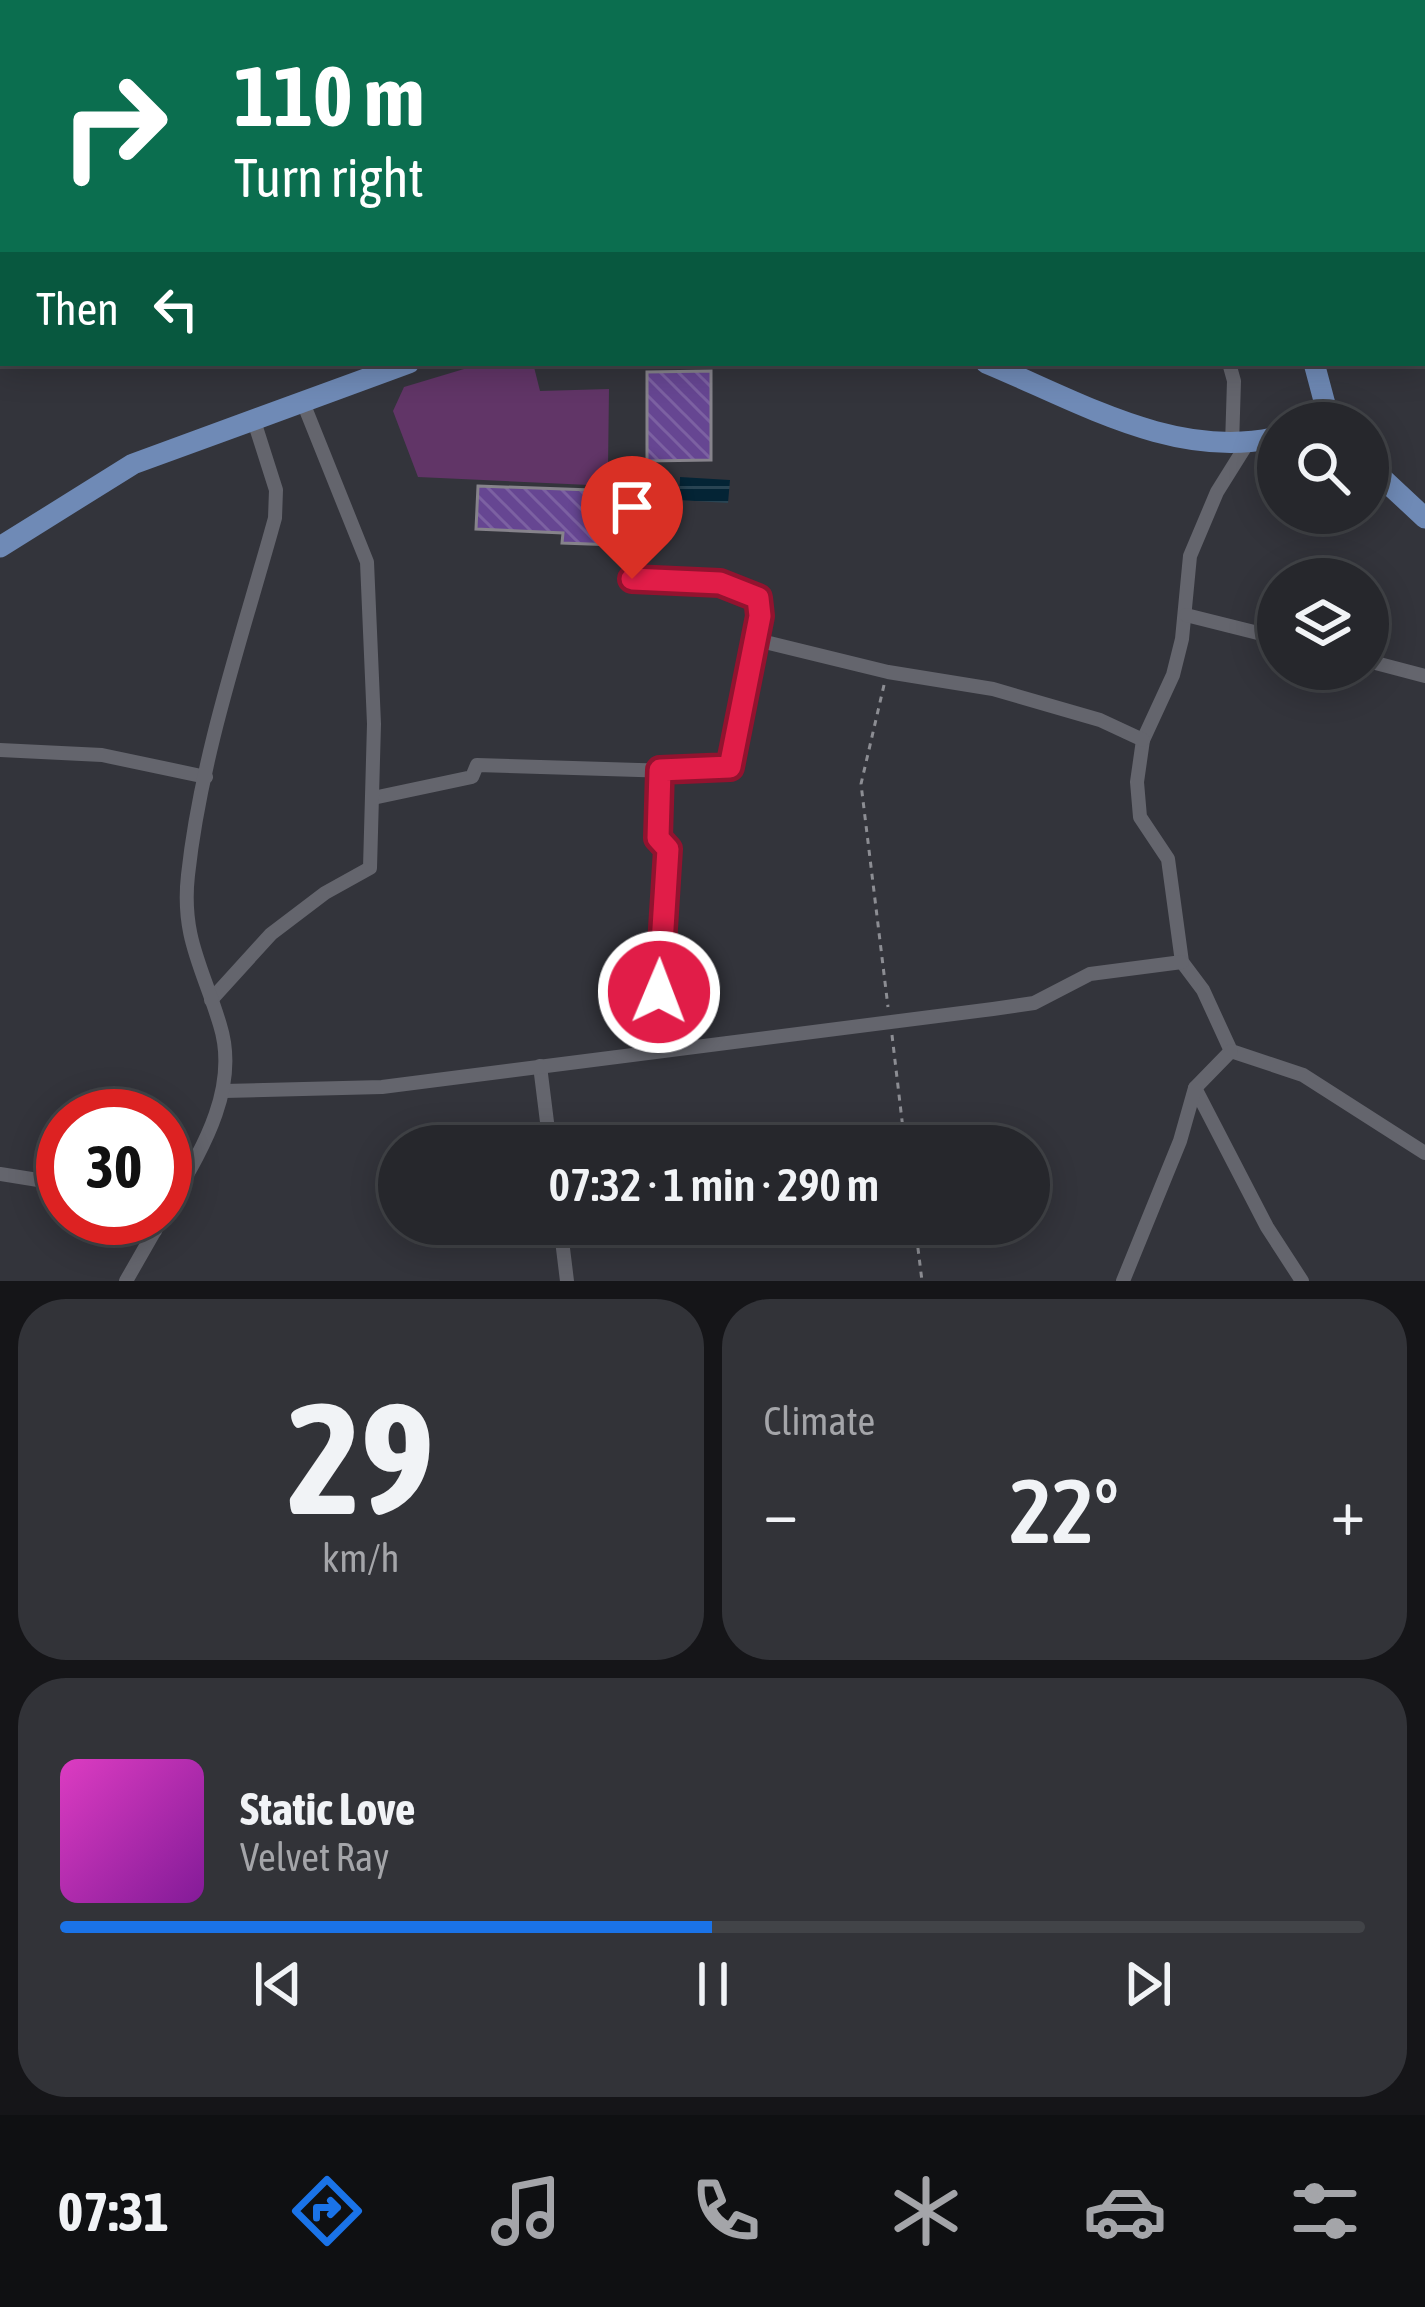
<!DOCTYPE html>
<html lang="en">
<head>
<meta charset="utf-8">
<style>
  :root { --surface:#26272c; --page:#323338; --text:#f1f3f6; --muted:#a4a5a9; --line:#424448; --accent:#1a73e8 }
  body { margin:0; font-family:"Asap Condensed",sans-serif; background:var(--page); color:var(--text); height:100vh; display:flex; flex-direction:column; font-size:45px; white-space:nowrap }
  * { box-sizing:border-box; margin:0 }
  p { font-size:39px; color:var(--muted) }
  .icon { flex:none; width:66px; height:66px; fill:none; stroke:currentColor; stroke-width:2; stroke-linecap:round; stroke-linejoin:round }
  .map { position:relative; height:1281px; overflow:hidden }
  .drawer { display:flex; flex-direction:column; gap:18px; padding:18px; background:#151518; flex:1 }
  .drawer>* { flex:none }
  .hud { position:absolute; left:0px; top:0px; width:1425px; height:366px; box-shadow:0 6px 30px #0003,0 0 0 3px var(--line); background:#0b6e4f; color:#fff; overflow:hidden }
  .buttons { position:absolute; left:1257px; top:402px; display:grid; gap:24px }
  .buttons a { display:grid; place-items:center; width:132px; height:132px; border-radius:50%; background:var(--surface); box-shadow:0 6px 30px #0003,0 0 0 3px var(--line); font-size:60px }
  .speed { position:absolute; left:36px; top:1089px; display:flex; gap:24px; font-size:60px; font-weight:700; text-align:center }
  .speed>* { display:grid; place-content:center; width:156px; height:156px; border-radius:50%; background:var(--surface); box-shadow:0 6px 30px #0003,0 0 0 3px var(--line); line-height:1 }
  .speed .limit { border:18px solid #d22; background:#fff; color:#111 }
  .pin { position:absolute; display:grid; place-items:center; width:102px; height:102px; color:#fff; margin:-123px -51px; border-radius:50% 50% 50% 0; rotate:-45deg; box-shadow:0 0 12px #0007 }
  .pin .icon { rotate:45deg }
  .me { position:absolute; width:132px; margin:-66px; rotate:1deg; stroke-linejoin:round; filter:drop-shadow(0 0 9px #0008) }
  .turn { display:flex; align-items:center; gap:42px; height:252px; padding:0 36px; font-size:54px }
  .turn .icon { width:156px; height:156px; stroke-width:2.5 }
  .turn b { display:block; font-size:84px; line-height:102px }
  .then { display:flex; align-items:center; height:114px; padding:0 36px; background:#0003; gap:24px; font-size:45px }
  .big { font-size:90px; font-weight:600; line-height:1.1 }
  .drawer .tile { flex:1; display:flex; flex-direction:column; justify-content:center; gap:18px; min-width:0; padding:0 42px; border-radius:48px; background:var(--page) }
  .drawer .dial { align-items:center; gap:0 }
  .dial b { font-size:156px; line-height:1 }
  .song { display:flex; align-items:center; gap:36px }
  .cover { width:144px; height:144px; border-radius:18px; background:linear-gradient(135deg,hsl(310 70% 55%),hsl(290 70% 35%)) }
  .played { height:12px; border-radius:6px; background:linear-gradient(90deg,var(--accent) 50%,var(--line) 50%) }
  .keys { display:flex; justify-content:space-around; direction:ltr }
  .heat { display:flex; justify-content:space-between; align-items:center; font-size:66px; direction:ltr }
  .drawer .tiles { flex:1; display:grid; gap:18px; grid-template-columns:1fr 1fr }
  .tile:last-child { grid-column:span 2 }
  .trip { position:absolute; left:378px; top:1125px; width:672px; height:120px; border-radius:60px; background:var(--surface); box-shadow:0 6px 30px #0003,0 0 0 3px var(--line); font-weight:600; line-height:120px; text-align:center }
  .tab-bar { display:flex; height:192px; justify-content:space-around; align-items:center; background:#0f1012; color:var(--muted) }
  .tab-bar .icon { width:84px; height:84px }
  .tab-bar .selected { color:var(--accent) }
  .tab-bar b { font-size:54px; color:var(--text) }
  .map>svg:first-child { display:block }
  .park { fill:#613567 }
  .water { fill:url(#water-rules) }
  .building { fill:url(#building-back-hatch); stroke:#86838b; stroke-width:3 }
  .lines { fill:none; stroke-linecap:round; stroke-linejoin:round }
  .path { stroke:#8c8d93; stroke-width:3; stroke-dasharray:6 6; stroke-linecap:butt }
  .minor { stroke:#64656d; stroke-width:14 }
  .secondary { stroke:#697892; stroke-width:21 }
  .primary { stroke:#6f8ab6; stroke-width:21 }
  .route-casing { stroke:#92132f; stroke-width:30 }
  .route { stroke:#e11d48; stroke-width:21 }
</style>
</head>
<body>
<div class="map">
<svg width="1425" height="1281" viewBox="0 0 1425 1281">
  <defs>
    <pattern id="water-rules" width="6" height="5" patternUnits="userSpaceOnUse" patternTransform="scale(3)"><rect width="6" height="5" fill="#042435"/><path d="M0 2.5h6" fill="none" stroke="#294453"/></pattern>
    <pattern id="building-back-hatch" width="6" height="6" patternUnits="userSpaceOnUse" patternTransform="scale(3)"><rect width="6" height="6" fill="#664692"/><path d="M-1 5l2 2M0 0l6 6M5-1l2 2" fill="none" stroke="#7c61a2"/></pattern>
  </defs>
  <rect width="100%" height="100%" fill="#33343b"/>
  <g class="park">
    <path d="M1344 0H1425V155L1422 3Z"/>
    <path d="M484 363H533L540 391 609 389 608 468 655 470 654 488 418 477 393 411 404 387Z"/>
  </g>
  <path class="water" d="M680 477 730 480 728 503 679 500Z"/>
  <g class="building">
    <path d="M711 371V460L647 461V372Z"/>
    <path d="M478 486 647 492 644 546 562 543 563 533 476 529Z"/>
  </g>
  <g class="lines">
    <g class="path">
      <path d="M884 685 861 784 888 1007"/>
      <path d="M892 1035 905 1146"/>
      <path d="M915 1224 922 1281"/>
    </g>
    <g class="minor">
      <path d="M1229 363 1234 381 1232 445"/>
      <path d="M1247 444 1217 492 1190 556 1182 639 1173 675 1143 740 1137 782 1140 817 1168 859 1182 962 1203 990 1231 1051 1303 1075 1425 1153"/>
      <path d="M1186 615 1278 638"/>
      <path d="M757 640 888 672 993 689 1100 720 1143 740"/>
      <path d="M1368 661 1425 676"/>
      <path d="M0 750 102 755 206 777"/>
      <path d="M660 770 658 838 668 849 660 911V1051"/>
      <path d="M373 798 472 777 477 765 671 771 730 767 757 640 758 599 720 583 632 579"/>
      <path d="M211 1000 271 934 325 893 370 868 374 724 367 562 304 405"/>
      <path d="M540 1066 550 1146"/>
      <path d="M1195 1088 1267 1227 1302 1281"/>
      <path d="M224 1091 382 1087 993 1009 1034 1003 1090 974 1182 962"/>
      <path d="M0 1174 63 1184"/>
      <path d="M165 1213C197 1157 241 1092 220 1025 203 968 181 937 188 875 201 755 243 634 275 518L276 490 254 421"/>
      <path d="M133 1218 155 1231"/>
      <path d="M560 1224 567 1281"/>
      <path d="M126 1281 162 1218"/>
      <path d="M1123 1281 1180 1141 1195 1088 1231 1051"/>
    </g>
    <path class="secondary" d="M1309 0 1310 3"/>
    <g class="primary">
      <path d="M1337 0 1338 3"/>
      <path d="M986 363C1078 401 1177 461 1278 437"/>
      <path d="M1314 363 1330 423"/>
      <path d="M1368 465 1425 518"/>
      <path d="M0 547 133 464 409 363"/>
    </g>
  </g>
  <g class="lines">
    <defs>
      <path id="route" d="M632 579 720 583 758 598 760 616 730 767 660 770 658 838 668 849 659 992"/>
    </defs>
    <use href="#route" class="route-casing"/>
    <use href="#route" class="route"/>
  </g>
</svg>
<div class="buttons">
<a><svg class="icon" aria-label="search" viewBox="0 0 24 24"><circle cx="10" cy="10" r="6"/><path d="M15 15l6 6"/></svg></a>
<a><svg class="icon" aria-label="layers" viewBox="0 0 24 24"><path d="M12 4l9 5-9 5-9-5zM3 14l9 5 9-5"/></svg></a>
</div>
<div class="speed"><div class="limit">30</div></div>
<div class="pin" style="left:632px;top:579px;background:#d93025"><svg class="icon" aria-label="arrive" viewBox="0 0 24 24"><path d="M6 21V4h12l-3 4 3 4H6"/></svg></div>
<svg class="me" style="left:659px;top:992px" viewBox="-20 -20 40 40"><circle r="17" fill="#e11d48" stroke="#fff" stroke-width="3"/><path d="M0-11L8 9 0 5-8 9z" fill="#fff"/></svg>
<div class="trip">07:32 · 1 min · 290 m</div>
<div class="hud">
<div class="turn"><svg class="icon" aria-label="right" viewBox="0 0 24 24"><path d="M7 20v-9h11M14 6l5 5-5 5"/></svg><div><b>110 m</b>Turn right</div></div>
<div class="then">Then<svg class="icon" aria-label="left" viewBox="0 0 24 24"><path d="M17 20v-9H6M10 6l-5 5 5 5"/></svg></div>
</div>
</div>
<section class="drawer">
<div class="tiles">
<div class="tile dial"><b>29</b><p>km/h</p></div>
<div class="tile"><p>Climate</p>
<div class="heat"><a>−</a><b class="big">22°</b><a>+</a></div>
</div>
<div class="tile">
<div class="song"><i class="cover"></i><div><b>Static Love</b><p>Velvet Ray</p></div></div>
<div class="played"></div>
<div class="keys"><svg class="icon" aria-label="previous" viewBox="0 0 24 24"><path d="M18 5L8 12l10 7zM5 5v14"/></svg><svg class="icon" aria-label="pause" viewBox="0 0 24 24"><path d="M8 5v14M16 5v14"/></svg><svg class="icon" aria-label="next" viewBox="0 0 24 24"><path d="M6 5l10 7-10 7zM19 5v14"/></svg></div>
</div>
</div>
</section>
<nav class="tab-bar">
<b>07:31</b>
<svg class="icon selected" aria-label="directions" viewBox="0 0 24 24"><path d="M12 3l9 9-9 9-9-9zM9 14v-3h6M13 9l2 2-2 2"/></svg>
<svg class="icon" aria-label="music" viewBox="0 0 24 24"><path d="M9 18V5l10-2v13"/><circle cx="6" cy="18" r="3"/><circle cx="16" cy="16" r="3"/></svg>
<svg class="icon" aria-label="phone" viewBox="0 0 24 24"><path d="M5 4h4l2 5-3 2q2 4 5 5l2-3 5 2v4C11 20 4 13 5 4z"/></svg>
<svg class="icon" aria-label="climate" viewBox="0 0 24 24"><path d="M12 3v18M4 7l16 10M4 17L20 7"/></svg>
<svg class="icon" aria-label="car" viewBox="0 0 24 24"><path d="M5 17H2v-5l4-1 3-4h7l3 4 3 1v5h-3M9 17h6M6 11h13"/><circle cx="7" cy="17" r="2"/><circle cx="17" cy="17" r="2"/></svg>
<svg class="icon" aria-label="filters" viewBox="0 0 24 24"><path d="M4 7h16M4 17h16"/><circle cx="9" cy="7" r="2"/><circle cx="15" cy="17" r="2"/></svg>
</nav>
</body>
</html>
